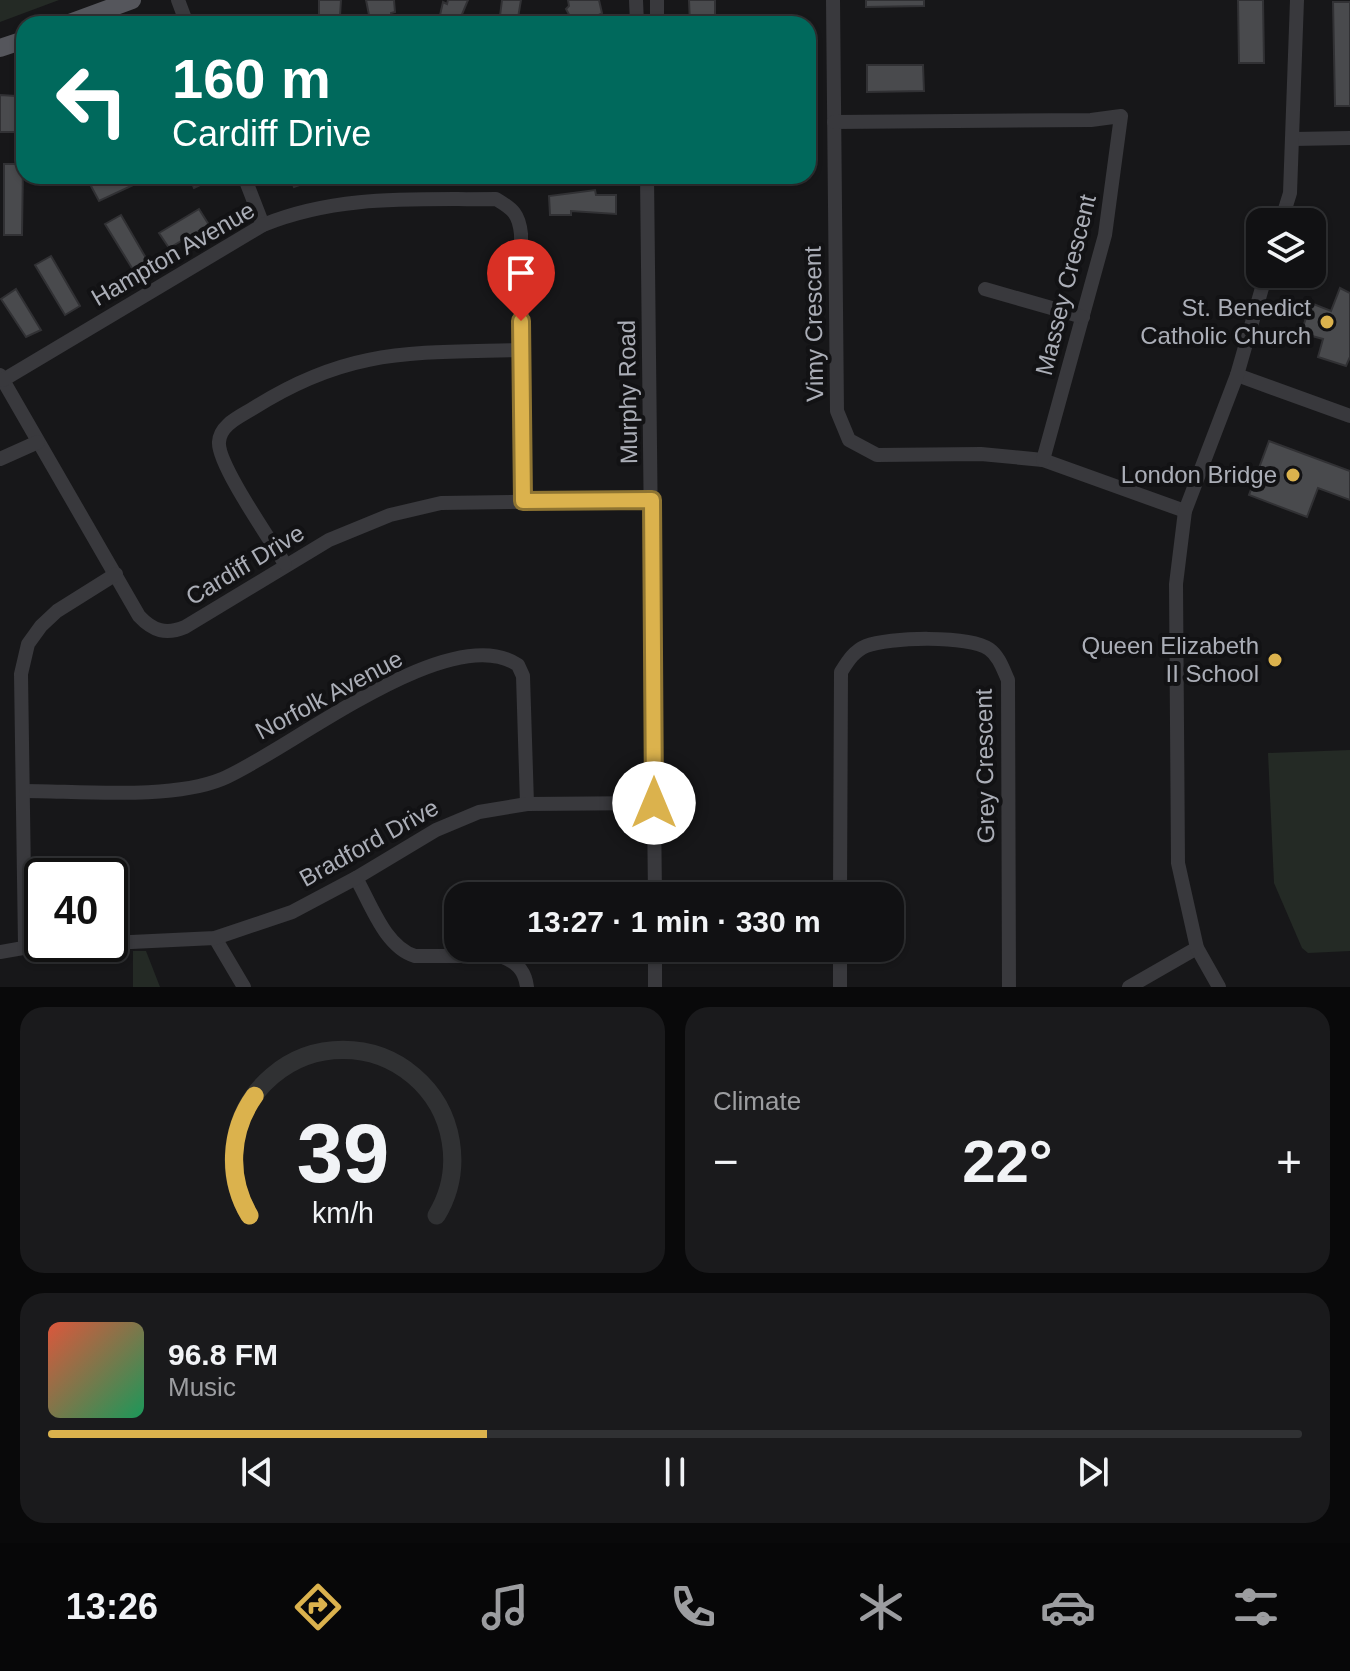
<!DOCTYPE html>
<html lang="en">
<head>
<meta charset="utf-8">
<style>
  :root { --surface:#111113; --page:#1a1a1c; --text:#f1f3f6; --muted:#9c9da0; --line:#303133; --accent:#dbb24d }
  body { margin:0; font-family:Helvetica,sans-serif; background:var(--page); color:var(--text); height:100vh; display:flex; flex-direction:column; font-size:30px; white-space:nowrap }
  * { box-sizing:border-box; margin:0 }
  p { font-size:26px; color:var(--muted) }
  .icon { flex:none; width:44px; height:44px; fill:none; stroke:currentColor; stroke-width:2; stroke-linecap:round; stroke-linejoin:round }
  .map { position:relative; height:987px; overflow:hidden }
  .details { display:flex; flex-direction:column; gap:20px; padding:20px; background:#09090a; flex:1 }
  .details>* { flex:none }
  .top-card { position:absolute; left:16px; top:16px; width:800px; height:168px; border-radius:24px; box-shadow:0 2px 6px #0004,0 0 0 2px var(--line); background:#00695c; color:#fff; overflow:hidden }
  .fabs { position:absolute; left:1246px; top:208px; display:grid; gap:16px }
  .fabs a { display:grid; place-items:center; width:80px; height:80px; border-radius:16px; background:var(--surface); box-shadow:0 2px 6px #0004,0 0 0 2px var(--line); font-size:40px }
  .speed { position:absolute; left:24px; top:858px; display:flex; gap:16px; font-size:40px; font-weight:700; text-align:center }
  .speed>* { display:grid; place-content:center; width:104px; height:104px; border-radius:50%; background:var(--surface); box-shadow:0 2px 6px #0004,0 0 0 2px var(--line); line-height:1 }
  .speed .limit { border:4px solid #111; border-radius:12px; background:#fff; color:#111 }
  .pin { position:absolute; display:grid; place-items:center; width:68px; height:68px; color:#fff; margin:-82px -34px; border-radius:50% 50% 50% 0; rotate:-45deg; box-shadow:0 0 8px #0007 }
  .pin .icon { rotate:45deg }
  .me { position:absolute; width:88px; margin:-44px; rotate:0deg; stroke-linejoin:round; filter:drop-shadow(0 0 6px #0008) }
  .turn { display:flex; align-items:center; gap:28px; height:168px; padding:0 24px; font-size:36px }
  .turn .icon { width:104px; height:104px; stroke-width:2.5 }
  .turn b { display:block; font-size:56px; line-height:68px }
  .big { font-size:60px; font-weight:600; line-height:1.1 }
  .details .tile { flex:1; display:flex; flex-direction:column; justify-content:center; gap:12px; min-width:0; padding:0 28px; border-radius:24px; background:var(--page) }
  .details .dial { align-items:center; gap:0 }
  .dial svg { height:208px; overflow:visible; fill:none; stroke:var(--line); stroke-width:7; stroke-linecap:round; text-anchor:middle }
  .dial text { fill:var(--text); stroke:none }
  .song { display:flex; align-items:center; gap:24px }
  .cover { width:96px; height:96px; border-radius:12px; background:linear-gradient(135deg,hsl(10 70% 55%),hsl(150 70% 35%)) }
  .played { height:8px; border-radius:4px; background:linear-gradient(90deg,var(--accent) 35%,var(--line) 35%) }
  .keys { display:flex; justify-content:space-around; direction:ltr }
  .heat { display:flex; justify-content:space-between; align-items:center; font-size:44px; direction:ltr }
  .details .tiles { flex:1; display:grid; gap:20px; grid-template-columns:1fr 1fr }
  .tile:last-child { grid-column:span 2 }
  .trip { position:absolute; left:444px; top:882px; width:460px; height:80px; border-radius:24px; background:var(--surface); box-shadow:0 2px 6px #0004,0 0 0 2px var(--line); font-weight:600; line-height:80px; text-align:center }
  .tabs { display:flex; height:128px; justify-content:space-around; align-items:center; background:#070708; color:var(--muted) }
  .tabs .icon { width:56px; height:56px }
  .tabs .on { color:var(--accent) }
  .tabs b { font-size:36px; color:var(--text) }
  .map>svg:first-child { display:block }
  .green { fill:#242a25 }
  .building { fill:#494a4d; stroke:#313134; stroke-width:2 }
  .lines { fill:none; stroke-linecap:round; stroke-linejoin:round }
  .minor { stroke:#39393d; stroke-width:14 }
  .major { stroke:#55565c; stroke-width:18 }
  .route-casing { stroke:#8e7432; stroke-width:20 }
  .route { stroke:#dbb24d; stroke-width:14 }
  .poi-dot { fill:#dbb24d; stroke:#121214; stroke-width:3 }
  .labels { text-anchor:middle; stroke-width:8; stroke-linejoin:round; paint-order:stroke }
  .street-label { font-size:24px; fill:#abaeb7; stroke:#121214 }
  .poi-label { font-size:24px; fill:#abaeb7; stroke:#121214; text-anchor:end }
</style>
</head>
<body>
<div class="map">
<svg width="1350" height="987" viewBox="0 0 1350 987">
  <rect width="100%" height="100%" fill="#171719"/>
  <g class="green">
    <path d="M0 0H59L0 22Z"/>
    <path d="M1350 750V951L1308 953 1302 948 1274 883 1268 753Z"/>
    <path d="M133 951H146L160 987H133Z"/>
  </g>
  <g class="building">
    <path d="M319 0H341L340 16H344V24L319 21Z"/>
    <path d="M366 0H394L395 12 391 13V19L370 20Z"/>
    <path d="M448 0H468L458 24H438L443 2 447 4Z"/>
    <path d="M502 0H521L517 24H499Z"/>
    <path d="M599 0 602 13 583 24 573 22 566 9 569 6 568 0Z"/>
    <path d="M689 0H715V24H690Z"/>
    <path d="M866 0H924V6L866 7Z"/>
    <path d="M1238 0H1263L1264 63H1239Z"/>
    <path d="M1333 2H1350V106H1335Z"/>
    <path d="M867 65H923L924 91 867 92Z"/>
    <path d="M0 95 16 96V132H0Z"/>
    <path d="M4 164H23L22 235H4Z"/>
    <path d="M104 176 107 179 142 176 144 180 99 201 91 186Z"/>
    <path d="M189 176H209L211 180 194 188Z"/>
    <path d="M290 176H312L314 180 294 187Z"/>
    <path d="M595 190 596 195H616V214L571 211V215H550L549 196Z"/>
    <path d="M199 209 209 225 169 248 159 233Z"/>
    <path d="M121 215 150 265 135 273 105 224Z"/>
    <path d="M51 256 80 306 65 315 35 265Z"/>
    <path d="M1340 288 1350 293V357L1346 366 1318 357 1323 339 1301 333 1311 303 1331 311Z"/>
    <path d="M16 289 41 330 26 337 1 299Z"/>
    <path d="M1269 441 1350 471V500L1318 488 1307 517 1249 495Z"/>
  </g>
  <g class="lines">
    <g class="minor">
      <path d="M178 0 187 24"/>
      <path d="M636 0 637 24"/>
      <path d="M833 0 837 411 849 440 877 455 981 454 1043 460 1185 511"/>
      <path d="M657 24V0"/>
      <path d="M834 122 1091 120 1121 116 1105 235 1043 460"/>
      <path d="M1293 139 1350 138"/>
      <path d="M244 176 263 225"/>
      <path d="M647 176 655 896"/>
      <path d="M1281 222 1290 193 1297 0"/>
      <path d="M985 289 1083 317"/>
      <path d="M0 375 139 616C153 631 166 635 185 627L329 540 390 515 441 503 652 500"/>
      <path d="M1237 375 1350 416"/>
      <path d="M3 380 263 225C339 194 415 200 496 199 513 209 519 214 521 234L523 501"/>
      <path d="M0 459 38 442"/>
      <path d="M285 564C272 542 217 464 219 442 220 425 239 417 252 409 349 347 412 353 521 350"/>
      <path d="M23 791C80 791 171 800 222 779 287 752 450 618 518 665L523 676 527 804"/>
      <path d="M356 878C371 904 385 947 415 956H500C516 961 525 970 527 987"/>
      <path d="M840 896 841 672C848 661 854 651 866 646 888 637 969 635 989 649 999 656 1003 669 1008 680L1009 987"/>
      <path d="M215 938 244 987"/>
      <path d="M110 943 215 938 292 912 356 878 436 830 479 812 527 804 654 803"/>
      <path d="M25 946 21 674 28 644 41 626 57 611 116 574"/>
      <path d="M655 948V987"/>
      <path d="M840 948V987"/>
      <path d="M0 952 46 944"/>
      <path d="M1129 987 1197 948"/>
      <path d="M1219 987 1197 948 1178 863 1176 584 1185 511 1237 375 1266 274"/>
    </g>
    <g class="major">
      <path d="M67 24 132 0"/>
      <path d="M0 48 24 40"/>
    </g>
  </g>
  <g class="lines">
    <defs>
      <path id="route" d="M521 321 523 501 652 500 654 803"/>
    </defs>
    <use href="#route" class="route-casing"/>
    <use href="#route" class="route"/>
  </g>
  <g class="poi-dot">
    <circle cx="1327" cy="322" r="8"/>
    <circle cx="1293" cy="475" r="8"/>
    <circle cx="1275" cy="660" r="8"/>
  </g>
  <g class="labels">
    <g class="street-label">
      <text transform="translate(173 254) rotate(-30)" y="8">Hampton Avenue</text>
      <text transform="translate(1066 285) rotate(-76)" y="8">Massey Crescent</text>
      <text transform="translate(814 324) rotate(-91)" y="8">Vimy Crescent</text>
      <text transform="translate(628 392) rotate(-91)" y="8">Murphy Road</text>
      <text transform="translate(245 565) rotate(-31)" y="8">Cardiff Drive</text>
      <text transform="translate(329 695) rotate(-28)" y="8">Norfolk Avenue</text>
      <text transform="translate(985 766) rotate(-91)" y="8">Grey Crescent</text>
      <text transform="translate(369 843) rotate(-29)" y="8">Bradford Drive</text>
    </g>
    <g class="poi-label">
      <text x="1311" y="316">St. Benedict<tspan x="1311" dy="28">Catholic Church</tspan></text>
      <text x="1277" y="483">London Bridge</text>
      <text x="1259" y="654">Queen Elizabeth<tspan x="1259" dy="28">II School</tspan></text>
    </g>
  </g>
</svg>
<div class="fabs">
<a><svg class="icon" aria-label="layers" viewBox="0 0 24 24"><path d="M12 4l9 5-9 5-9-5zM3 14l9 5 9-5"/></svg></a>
</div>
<div class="speed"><div class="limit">40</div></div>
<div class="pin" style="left:521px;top:321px;background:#d93025"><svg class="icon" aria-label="arrive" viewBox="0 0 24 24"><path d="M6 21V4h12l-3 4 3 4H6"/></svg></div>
<svg class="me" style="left:654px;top:803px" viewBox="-20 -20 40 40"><circle r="19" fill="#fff"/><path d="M0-13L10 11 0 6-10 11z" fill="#dbb24d"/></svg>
<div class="trip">13:27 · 1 min · 330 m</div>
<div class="top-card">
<div class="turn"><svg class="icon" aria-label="left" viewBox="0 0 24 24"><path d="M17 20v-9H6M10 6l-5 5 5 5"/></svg><div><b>160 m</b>Cardiff Drive</div></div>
</div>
</div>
<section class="details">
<div class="tiles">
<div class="tile dial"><svg viewBox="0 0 100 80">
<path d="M14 69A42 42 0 1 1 86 69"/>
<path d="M14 69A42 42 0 0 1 16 23" stroke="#dbb24d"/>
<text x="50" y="56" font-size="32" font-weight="700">39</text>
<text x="50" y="72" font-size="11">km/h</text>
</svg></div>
<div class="tile"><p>Climate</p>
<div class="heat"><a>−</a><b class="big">22°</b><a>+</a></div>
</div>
<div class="tile">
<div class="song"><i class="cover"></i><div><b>96.8 FM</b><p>Music</p></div></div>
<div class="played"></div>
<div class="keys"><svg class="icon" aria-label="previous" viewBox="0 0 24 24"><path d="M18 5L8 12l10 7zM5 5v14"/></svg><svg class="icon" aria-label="pause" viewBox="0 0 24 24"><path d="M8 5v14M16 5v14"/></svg><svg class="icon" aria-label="next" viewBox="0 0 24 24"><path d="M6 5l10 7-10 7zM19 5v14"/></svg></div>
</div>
</div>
</section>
<nav class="tabs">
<b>13:26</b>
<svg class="icon on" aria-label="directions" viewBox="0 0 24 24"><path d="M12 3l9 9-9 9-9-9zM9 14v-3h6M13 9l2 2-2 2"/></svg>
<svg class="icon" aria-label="music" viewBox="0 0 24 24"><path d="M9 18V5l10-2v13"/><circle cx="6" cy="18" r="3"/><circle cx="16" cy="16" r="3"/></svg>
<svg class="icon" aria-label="phone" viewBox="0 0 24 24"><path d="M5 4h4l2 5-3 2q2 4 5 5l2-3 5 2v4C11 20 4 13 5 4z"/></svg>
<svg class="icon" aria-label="climate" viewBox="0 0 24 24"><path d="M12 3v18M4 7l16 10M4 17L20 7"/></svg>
<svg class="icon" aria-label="car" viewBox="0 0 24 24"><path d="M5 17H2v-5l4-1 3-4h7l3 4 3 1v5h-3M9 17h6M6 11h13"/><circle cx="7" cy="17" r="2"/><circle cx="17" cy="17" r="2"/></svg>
<svg class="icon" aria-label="filters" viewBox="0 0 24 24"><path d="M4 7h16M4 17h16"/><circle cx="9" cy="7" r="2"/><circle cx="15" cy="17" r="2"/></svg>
</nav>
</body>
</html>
